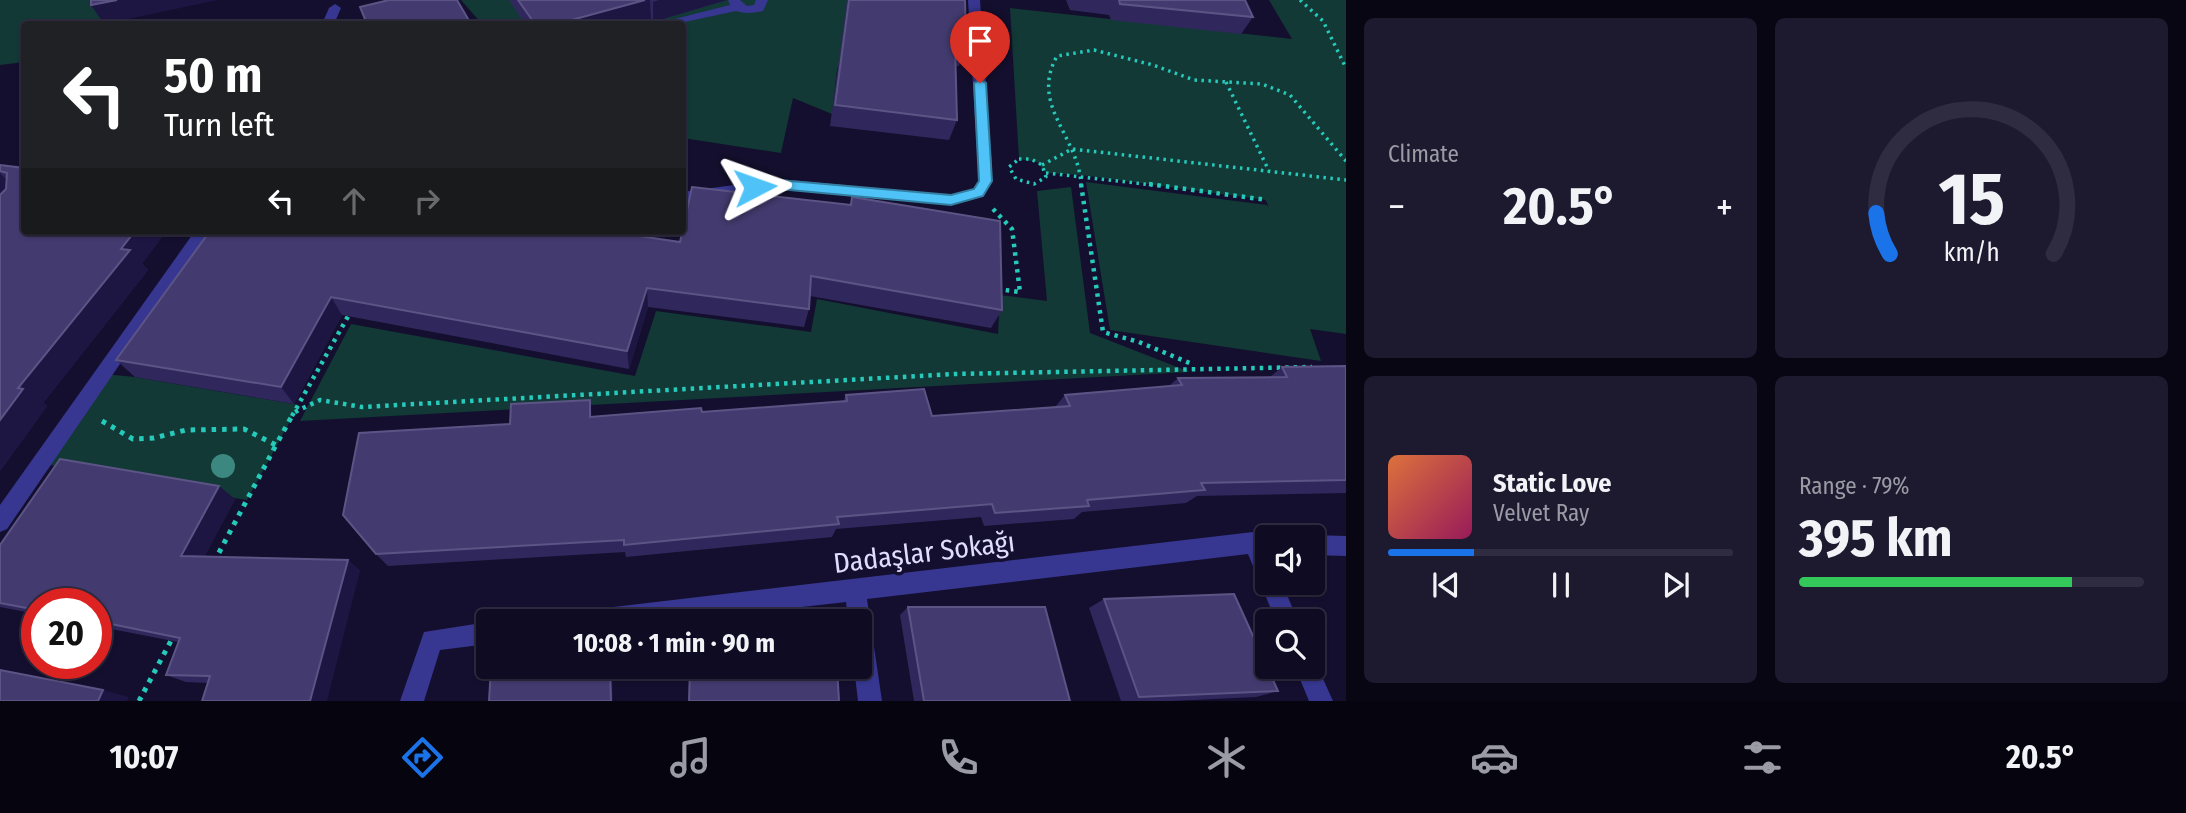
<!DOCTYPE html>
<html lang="en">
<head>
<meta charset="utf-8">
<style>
  :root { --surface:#0f0b22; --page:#1d192f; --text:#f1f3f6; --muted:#9b9ba5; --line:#2f2b40; --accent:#1a73e8 }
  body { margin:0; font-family:"Fira Sans Condensed",sans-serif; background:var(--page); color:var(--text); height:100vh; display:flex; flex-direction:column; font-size:26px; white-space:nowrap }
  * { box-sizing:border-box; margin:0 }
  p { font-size:23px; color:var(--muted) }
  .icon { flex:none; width:38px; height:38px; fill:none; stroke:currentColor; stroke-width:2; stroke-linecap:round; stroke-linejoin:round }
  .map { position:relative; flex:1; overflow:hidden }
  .side { display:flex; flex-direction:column; gap:18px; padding:18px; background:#080613; width:840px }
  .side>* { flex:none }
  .guide { position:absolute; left:21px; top:21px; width:665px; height:214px; border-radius:7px; box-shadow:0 2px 5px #0004,0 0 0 2px var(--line); background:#202124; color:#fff; overflow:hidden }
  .fabs { position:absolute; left:1255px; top:525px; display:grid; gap:14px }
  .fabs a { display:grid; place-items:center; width:70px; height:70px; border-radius:7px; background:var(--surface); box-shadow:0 2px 5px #0004,0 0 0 2px var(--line); font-size:35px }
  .speed { position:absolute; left:21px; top:588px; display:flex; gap:14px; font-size:35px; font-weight:700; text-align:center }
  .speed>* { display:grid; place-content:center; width:91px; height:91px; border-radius:50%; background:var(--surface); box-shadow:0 2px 5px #0004,0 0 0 2px var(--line); line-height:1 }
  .speed .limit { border:10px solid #d22; background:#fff; color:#111 }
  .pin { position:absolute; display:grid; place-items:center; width:60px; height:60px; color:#fff; margin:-72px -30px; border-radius:50% 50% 50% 0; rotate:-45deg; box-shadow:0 0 7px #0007 }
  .pin .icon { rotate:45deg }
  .me { position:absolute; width:77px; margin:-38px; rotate:86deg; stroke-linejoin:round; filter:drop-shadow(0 0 5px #0008) }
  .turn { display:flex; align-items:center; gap:24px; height:147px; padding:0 28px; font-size:32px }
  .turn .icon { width:91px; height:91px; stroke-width:2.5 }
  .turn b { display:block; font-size:49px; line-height:60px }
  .lanes { display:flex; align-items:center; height:66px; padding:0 28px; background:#0003; justify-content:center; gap:35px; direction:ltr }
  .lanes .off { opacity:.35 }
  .big { font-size:52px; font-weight:700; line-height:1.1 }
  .side .tile { flex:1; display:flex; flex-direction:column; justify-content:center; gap:10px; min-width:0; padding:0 24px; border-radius:10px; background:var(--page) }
  .side .dial { align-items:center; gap:0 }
  .dial svg { height:182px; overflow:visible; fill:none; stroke:var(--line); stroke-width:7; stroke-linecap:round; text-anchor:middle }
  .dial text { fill:var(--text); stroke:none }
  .song { display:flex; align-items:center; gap:21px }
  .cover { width:84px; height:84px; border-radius:10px; background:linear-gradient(135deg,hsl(20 70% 55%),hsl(330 70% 35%)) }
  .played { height:7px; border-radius:4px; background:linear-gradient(90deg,var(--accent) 25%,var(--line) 25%) }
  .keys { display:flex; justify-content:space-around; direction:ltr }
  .heat { display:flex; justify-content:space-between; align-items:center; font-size:38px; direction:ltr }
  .charge { height:10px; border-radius:5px; background:linear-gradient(90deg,#34c759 79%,var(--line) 0) }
  .side .tiles { flex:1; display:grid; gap:18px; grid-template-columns:repeat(2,1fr) }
  .trip { position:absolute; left:476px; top:609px; width:396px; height:70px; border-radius:7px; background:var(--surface); box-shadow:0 2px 5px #0004,0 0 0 2px var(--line); font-weight:700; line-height:70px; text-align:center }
  .tab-bar { display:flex; height:112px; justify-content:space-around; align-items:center; background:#06040e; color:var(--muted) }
  .tab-bar .icon { width:49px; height:49px }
  .tab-bar .on { color:var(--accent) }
  .tab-bar b { font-size:32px; color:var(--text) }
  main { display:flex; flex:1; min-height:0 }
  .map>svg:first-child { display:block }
  .green { fill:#123936 }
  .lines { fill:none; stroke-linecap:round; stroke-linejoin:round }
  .path-far2 { stroke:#26cabb; stroke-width:3.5; stroke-dasharray:2.5 4.5; stroke-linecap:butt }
  .path-far1 { stroke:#26cabb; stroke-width:4.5; stroke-dasharray:3.5 5; stroke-linecap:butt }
  .path { stroke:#26cabb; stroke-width:5; stroke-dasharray:4.5 6; stroke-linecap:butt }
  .minor { fill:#373791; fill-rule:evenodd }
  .tree { fill:#3c8880 }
  .wall { fill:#30285d }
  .shaded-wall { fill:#1d1643 }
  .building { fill:#433b6f; stroke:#5c5485; stroke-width:2 }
  .route { fill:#4fc3f7; stroke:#337fa1; stroke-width:2 }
  .labels { text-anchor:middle; stroke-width:7; stroke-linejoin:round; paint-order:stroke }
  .near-street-label { font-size:28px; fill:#e0ddff; stroke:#140f2e }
</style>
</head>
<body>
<main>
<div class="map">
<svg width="1346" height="701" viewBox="0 0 1346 701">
  <rect width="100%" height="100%" fill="#140f2e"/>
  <g class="green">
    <path d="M0 0H100L102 24H24V62L0 65Z"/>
    <path d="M461 0H860L837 70 832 114 793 98 781 153 683 138 682 24H482Z"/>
    <path d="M1269 0H1346V334L1310 329 1321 361 1110 330 1086 182 1267 205 1269 208 1266 200 1081 175 1046 173 1037 162 1019 159 1010 8 1292 39Z"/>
    <path d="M1071 187 1090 333 1190 372 300 421 351 324 635 376 656 311 811 332 817 299 998 334 1000 295 1047 301 1037 191Z"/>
    <path d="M103 374 135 377 299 405 247 500 80 473 41 462Z"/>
  </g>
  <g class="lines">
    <g class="path-far2">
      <path d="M1300 0 1323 21 1346 68"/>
      <path d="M1226 82 1269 171"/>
      <path d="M1019 159H1031L1042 165 1046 177 1034 184 1016 179 1009 167Z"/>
      <path d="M1042 165 1072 149 1346 180"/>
      <path d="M1046 173 1162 186"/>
      <path d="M1081 186C1080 137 1029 106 1057 56L1094 50 1153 65 1194 80 1262 84 1290 95 1346 161"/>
    </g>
    <g class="path-far1">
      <path d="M1081 184 1103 332 1139 342 1192 364"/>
      <path d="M1149 184 1267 200"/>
      <path d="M993 209 1012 229 1020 292 997 289"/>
      <path d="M295 412 320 400 362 407 955 374 1312 367"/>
      <path d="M292 416 351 311"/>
    </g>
    <g class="path">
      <path d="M102 421 133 439 154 438 186 430 244 429 276 445 293 414"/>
      <path d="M214 562 276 445"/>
      <path d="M139 701 173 637"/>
    </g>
    <g class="minor">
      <path d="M728 0H740L747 6 754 5 756 0H768L763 11C754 13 746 14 736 11L675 24H655L730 5Z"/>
      <path d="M968 0H980L992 167V181L983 197 951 205 779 189 682 202V192L779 179 951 195 973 189 978 181V167Z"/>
      <path d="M335 4 341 8 334 24H322L329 8Z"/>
      <path d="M195 231H211L7 529 0 532V505Z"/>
      <path d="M1253 532 1274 535 1275 537H1267V583H1282L1298 621H1276L1248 554 867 599 882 701H858L854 667H859V621H848L846 602 678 621H577L580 613 588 610Z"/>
      <path d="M1312 535 1346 536V556L1312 555V537H1306Z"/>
      <path d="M488 622V644L440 650 424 701H400L424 632Z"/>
      <path d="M1312 658 1314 659 1333 701H1309L1295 667H1312Z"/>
    </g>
  </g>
  <circle class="tree" cx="223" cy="466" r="12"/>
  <g class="wall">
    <path d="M509 0H727L653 22 651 19 632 24H525Z"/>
    <path d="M847 0H965L966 46 959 66H955L957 120 949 140 830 126Z"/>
    <path d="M1066 0H1245L1253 17 1241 34 1111 20 1109 15 1070 10Z"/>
    <path d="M0 165 142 264 148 270 43 403 47 406 0 471Z"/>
    <path d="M852 197 1002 310 991 328 810 296 809 309 804 327 648 307 629 369 342 315 294 404 135 377 116 360 210 231 680 242 850 205Z"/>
    <path d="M1346 366V493L1197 496 1186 503 1082 512 1074 519 984 526 981 517 836 529 832 537 626 557 625 552 388 566 376 554 510 424 702 412 843 402 846 395 932 416 1055 407 1065 395 1169 386 1178 378 1270 377 1282 367Z"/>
    <path d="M235 499 204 557 348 560 360 571 208 683 186 682 166 675 178 642 96 626V604H37V614L0 607V545Z"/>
    <path d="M1104 599 1278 691 1256 697 1172 701H1121L1089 608Z"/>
    <path d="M908 607 1069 701H914L900 615Z"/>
  </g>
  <g class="shaded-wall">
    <path d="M117 0H218L104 24 91 5Z"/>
    <path d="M645 0H650L651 19 632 24H557Z"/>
    <path d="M659 0H727L653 22V2Z"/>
    <path d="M0 173 18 191 0 210Z"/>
    <path d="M135 231H167L142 264 148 270 43 403 47 406 0 471V420L18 388Z"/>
    <path d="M647 288 648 307 629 369 627 351Z"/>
    <path d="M331 297 342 315 294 404 281 387Z"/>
    <path d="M590 400 592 416 593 432 590 417Z"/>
    <path d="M219 486 235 499 199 567 181 556Z"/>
    <path d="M348 560 360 571 327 701H310Z"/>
    <path d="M610 667H612L613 701H611Z"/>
    <path d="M103 690 129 697 127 701H98Z"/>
  </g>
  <g class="building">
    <path d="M91 0H117L91 5Z"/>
    <path d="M389 0H457L471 24H367L360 7Z"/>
    <path d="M518 0H645L557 24H535Z"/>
    <path d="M849 0H965L966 46 955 45 957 120 835 105Z"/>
    <path d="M1119 0H1245L1253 17 1120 4Z"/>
    <path d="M0 165 24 168V231H135L121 249 130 250 18 388 23 389 0 420V195L6 189 7 173 0 171Z"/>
    <path d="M692 187 851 205 852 197 1000 221 1002 310 811 276 809 309 647 288 627 351 331 297 281 387 116 360 210 231H606L680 242Z"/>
    <path d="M1346 366V480L1201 483 1205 490 1087 500 1089 506 995 513 992 504 837 517 839 524 624 545V540L376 554 343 515 359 433 510 424 511 404 590 400V417L701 408 702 412 847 401 846 395 924 389 932 416 1070 406 1065 395 1182 385 1178 378 1287 377 1282 367Z"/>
    <path d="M60 459 219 486 181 556 348 560 310 701H202L210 676 166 675 180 638 96 621V604H37V610L0 603V545Z"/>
    <path d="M1234 594 1278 691 1139 697 1104 599Z"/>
    <path d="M908 607H1045L1070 701H924Z"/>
    <path d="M491 667H610L611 701H489Z"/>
    <path d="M690 667H837L839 701H689Z"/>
    <path d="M0 670 103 690 98 701H0Z"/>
  </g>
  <path class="route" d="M980 80 986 83 992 181 983 196 951 205 779 189 755 192 748 187 755 183 779 180 951 195 974 189 979 181 974 83Z"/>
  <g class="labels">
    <g class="near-street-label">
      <text transform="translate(924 552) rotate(-7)" y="10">Dadaşlar Sokağı</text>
    </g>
  </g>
</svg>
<div class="fabs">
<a><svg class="icon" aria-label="sound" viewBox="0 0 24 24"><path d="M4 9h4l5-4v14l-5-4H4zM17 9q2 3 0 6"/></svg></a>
<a><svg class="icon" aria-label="search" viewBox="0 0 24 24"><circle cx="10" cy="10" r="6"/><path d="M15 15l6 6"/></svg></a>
</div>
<div class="speed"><div class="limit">20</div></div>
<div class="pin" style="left:980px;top:83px;background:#d93025"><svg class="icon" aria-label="arrive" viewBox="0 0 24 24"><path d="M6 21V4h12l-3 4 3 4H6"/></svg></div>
<svg class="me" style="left:755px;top:187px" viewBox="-20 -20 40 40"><path d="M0-17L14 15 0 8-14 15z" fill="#4fc3f7" stroke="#fff" stroke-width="4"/></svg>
<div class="trip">10:08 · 1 min · 90 m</div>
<div class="guide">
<div class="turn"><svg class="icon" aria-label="left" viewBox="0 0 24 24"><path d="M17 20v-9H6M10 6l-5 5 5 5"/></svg><div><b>50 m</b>Turn left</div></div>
<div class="lanes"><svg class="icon" aria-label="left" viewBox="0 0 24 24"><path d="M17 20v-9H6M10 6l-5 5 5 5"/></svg><svg class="icon off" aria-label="ahead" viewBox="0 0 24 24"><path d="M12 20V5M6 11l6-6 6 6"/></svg><svg class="icon off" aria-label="right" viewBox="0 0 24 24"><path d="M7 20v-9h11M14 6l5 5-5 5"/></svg></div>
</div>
</div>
<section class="side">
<div class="tiles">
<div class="tile"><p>Climate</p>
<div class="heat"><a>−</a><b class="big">20.5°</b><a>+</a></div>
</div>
<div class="tile dial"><svg viewBox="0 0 100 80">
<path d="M14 69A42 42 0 1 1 86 69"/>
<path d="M14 69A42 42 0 0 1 8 51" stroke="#1a73e8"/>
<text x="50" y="56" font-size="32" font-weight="700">15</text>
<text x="50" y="72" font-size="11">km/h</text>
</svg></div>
<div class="tile">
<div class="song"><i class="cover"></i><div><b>Static Love</b><p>Velvet Ray</p></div></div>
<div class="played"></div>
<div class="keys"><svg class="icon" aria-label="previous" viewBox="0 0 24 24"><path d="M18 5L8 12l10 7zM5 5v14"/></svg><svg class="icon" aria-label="pause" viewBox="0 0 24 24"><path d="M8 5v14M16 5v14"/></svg><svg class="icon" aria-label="next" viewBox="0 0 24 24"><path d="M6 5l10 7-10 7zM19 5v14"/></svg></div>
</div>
<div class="tile"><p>Range · 79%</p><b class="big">395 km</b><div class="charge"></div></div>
</div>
</section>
</main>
<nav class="tab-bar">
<b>10:07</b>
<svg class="icon on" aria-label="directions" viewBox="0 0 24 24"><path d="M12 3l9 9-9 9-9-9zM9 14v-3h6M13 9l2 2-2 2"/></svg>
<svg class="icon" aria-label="music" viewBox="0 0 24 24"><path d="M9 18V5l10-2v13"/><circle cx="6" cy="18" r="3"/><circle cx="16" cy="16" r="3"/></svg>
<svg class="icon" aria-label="phone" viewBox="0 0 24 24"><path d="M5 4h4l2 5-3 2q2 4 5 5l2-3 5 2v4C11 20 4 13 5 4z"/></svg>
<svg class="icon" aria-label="climate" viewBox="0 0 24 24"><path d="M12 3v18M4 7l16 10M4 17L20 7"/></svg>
<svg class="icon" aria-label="car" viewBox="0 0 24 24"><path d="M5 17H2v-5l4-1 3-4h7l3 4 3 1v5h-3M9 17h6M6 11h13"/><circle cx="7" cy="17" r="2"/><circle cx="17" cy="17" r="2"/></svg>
<svg class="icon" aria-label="filters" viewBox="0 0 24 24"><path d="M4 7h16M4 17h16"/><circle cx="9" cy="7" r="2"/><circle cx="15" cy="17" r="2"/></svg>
<b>20.5°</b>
</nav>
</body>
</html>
